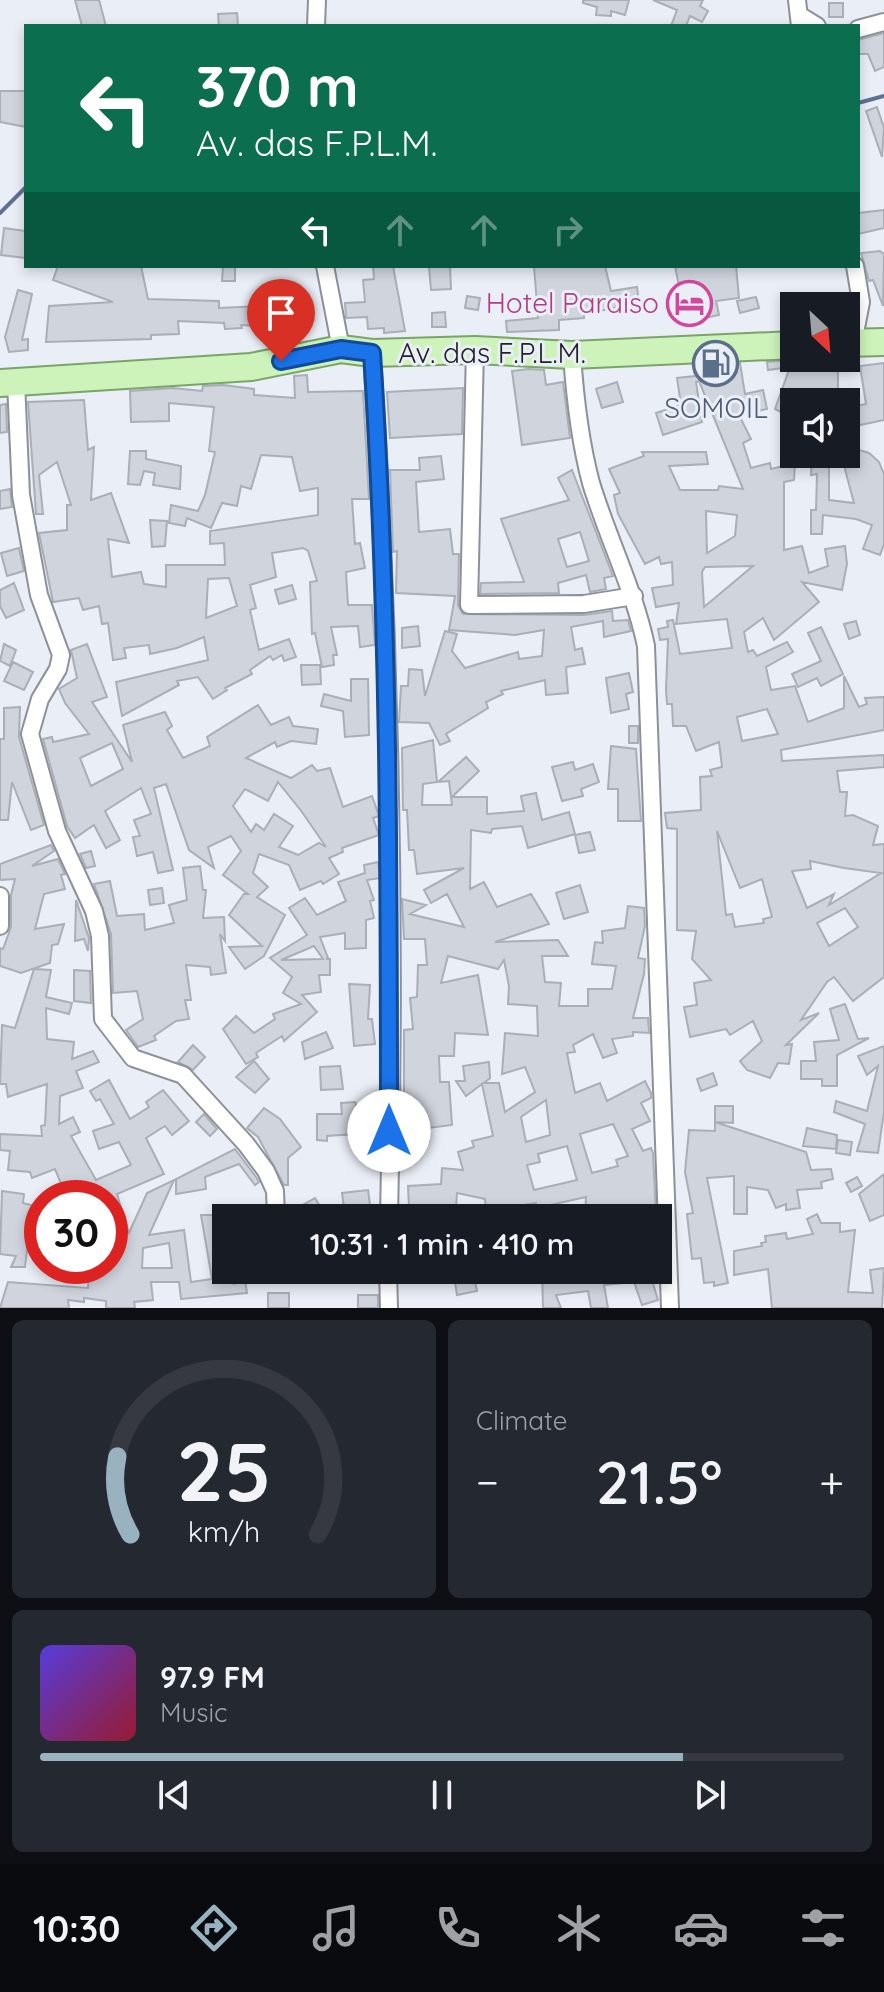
<!DOCTYPE html>
<html lang="en">
<head>
<meta charset="utf-8">
<style>
  :root { --surface:#171b24; --page:#242831; --text:#f1f3f6; --muted:#9ea1a6; --line:#363941; --accent:#98b2c0 }
  body { margin:0; font-family:Quicksand,sans-serif; background:var(--page); color:var(--text); height:100vh; display:flex; flex-direction:column; font-size:30px; white-space:nowrap }
  * { box-sizing:border-box; margin:0 }
  p { font-size:26px; color:var(--muted) }
  .icon { flex:none; width:44px; height:44px; fill:none; stroke:currentColor; stroke-width:2; stroke-linecap:round; stroke-linejoin:round }
  .map { position:relative; height:1308px; overflow:hidden }
  .panel { display:flex; flex-direction:column; gap:12px; padding:12px; background:#0d0f14; flex:1 }
  .panel>* { flex:none }
  .guide { position:absolute; left:24px; top:24px; width:836px; height:244px; border-radius:0px; box-shadow:0 4px 12px #0003; background:#0b6e4f; color:#fff; overflow:hidden }
  .needle { width:52px; rotate:154deg }
  .controls { position:absolute; left:780px; top:292px; display:grid; gap:16px }
  .controls a { display:grid; place-items:center; width:80px; height:80px; border-radius:0px; background:var(--surface); box-shadow:0 4px 12px #0003; font-size:40px }
  .speed { position:absolute; left:24px; top:1180px; display:flex; gap:16px; font-size:40px; font-weight:700; text-align:center }
  .speed>* { display:grid; place-content:center; width:104px; height:104px; border-radius:50%; background:var(--surface); box-shadow:0 4px 12px #0003; line-height:1 }
  .speed .limit { border:12px solid #d22; background:#fff; color:#111 }
  .pin { position:absolute; display:grid; place-items:center; width:68px; height:68px; color:#fff; margin:-82px -34px; border-radius:50% 50% 50% 0; rotate:-45deg; box-shadow:0 0 8px #0007 }
  .pin .icon { rotate:45deg }
  .me { position:absolute; width:88px; margin:-44px; rotate:0deg; stroke-linejoin:round; filter:drop-shadow(0 0 6px #0008) }
  .turn { display:flex; align-items:center; gap:28px; height:168px; padding:0 40px; font-size:36px }
  .turn .icon { width:104px; height:104px; stroke-width:2.5 }
  .turn b { display:block; font-size:56px; line-height:68px }
  .lanes { display:flex; align-items:center; height:76px; padding:0 40px; background:#0003; justify-content:center; gap:40px; direction:ltr }
  .lanes .off { opacity:.35 }
  .big { font-size:60px; font-weight:600; line-height:1.1 }
  .panel .widget { flex:1; display:flex; flex-direction:column; justify-content:center; gap:12px; min-width:0; padding:0 28px; border-radius:12px; background:var(--page) }
  .panel .dial { align-items:center; gap:0 }
  .dial svg { height:208px; overflow:visible; fill:none; stroke:var(--line); stroke-width:7; stroke-linecap:round; text-anchor:middle }
  .dial text { fill:var(--text); stroke:none }
  .song { display:flex; align-items:center; gap:24px }
  .cover { width:96px; height:96px; border-radius:12px; background:linear-gradient(135deg,hsl(250 70% 55%),hsl(350 70% 35%)) }
  .played { height:8px; border-radius:4px; background:linear-gradient(90deg,var(--accent) 80%,var(--line) 80%) }
  .keys { display:flex; justify-content:space-around; direction:ltr }
  .heat { display:flex; justify-content:space-between; align-items:center; font-size:44px; direction:ltr }
  .panel .tiles { flex:1; display:grid; gap:12px; grid-template-columns:1fr 1fr }
  .widget:last-child { grid-column:span 2 }
  .trip { position:absolute; left:212px; top:1204px; width:460px; height:80px; border-radius:0px; background:var(--surface); box-shadow:0 4px 12px #0003; font-weight:600; line-height:80px; text-align:center }
  .dock { display:flex; height:128px; justify-content:space-around; align-items:center; background:#090b0e; color:var(--muted) }
  .dock .icon { width:56px; height:56px }
  .dock .current { color:var(--accent) }
  .dock b { font-size:36px; color:var(--text) }
  .map>svg:first-child { display:block }
  .lines { fill:none; stroke-linecap:round; stroke-linejoin:round }
  .stream { stroke:#5c7290; stroke-width:4 }
  .building { fill:#d0d4dd; stroke:#aaaeb7; stroke-width:2; fill-rule:evenodd }
  .minor-casing { stroke:#8d9199; stroke-width:20 }
  .primary-casing { stroke:#7ba469; stroke-width:30 }
  .minor { stroke:#fff; stroke-width:16 }
  .primary { stroke:#cdf2ba; stroke-width:26 }
  .route-casing { stroke:#114b97; stroke-width:20 }
  .route { stroke:#1a73e8; stroke-width:14 }
  .labels { text-anchor:middle; stroke-width:6; stroke-linejoin:round; paint-order:stroke }
  .hotel-label { font-size:28px; fill:#b23c85; stroke:#eaeef7; text-anchor:end }
  .street-label { font-size:28px; fill:#222327; stroke:#eaeef7 }
  .service-label { font-size:28px; fill:#4e5e75; stroke:#eaeef7 }
</style>
</head>
<body>
<div class="map">
<svg width="884" height="1308" viewBox="0 0 884 1308">
  <rect width="100%" height="100%" fill="#eaeef7"/>
  <g class="lines">
    <g class="stream">
      <path d="M858 103 884 96"/>
      <path d="M0 213 26 187"/>
    </g>
  </g>
  <g class="building">
    <path d="M75 0H99L106 26H82Z"/>
    <path d="M583 0H629L625 15 611 11V16L596 15 597 7 583 3Z"/>
    <path d="M653 0H703L700 6 708 11 702 22 690 16 686 26H671L677 10Z"/>
    <rect x="829" y="3" width="14" height="14"/>
    <path d="M237 13 238 26H219L218 14Z"/>
    <path d="M884 33V67L875 71 868 54H858V40Z"/>
    <path d="M0 91H26V127L0 122Z"/>
    <path d="M877 107 884 128 882 157 866 111Z"/>
    <path d="M884 210V228L858 234V213Z"/>
    <path d="M4 228 26 231V258L1 255Z"/>
    <path d="M880 251 884 254 883 306 873 280 869 281 861 253Z"/>
    <path d="M58 266H141L148 299 219 301V308L263 306 262 326 241 325 242 328 225 329 224 323 178 321 179 334 151 335V339L46 342 49 306 113 302 53 280Z"/>
    <path d="M223 266H235V281H222Z"/>
    <path d="M373 266H393L405 331 384 333V328L368 329 367 317 346 318 345 303 365 302 363 280 374 279Z"/>
    <path d="M450 266 451 289 431 290 429 267Z"/>
    <path d="M534 266H605L611 291 637 287 639 303 584 314V318L559 320V330L507 332 506 321 538 318Z"/>
    <path d="M675 266H736L739 298 716 301 719 315 686 322Z"/>
    <path d="M18 290 32 294 22 340 28 339V350L9 352 5 337Z"/>
    <path d="M467 296 480 298 478 310 465 308Z"/>
    <path d="M756 297 759 308 740 313 737 301Z"/>
    <path d="M445 312 446 327H432V313Z"/>
    <path d="M305 316 308 329 288 334 284 322Z"/>
    <path d="M817 358V364H838V391H817L794 402V419L775 409 790 367 768 370 767 362Z"/>
    <path d="M740 363 745 394 763 390 767 409 739 415 751 439 743 443 751 468 770 463 771 469 795 463 794 480 784 482V550L802 546 809 573 828 566 825 549 845 546 847 564 842 590 802 582 819 602 774 640 763 618 744 632 748 652 753 650 757 656 787 642 793 652 766 667 771 690 795 686 808 722 844 708V676L859 707 867 704 865 698 884 697V730L781 750 782 761 884 755V767L837 771 840 792H847L845 816 853 815 878 826 873 845 884 844V977L853 1001 834 977 827 982 801 1020 819 1013 786 1045 792 1044 789 1064 778 1063 770 1078 747 1070 740 1061 762 1041 753 1021 730 1035 726 1029 690 1037 684 1007 697 1005 694 983 711 980 692 959 696 931 677 930V829L667 828 665 813 701 810 700 777 712 776 710 770 722 767 719 742 696 751 686 726H673L672 704H667L666 690 668 639 660 640 658 629 668 627 667 621 673 620 680 654 732 648 727 619 676 624 679 603 656 607 652 588 673 585 672 562 661 564 659 557 645 564 618 514 614 495 620 493 609 469 644 456 642 452H706L708 464 669 466 680 490H718L719 486 743 489 699 381 696 382 702 422 663 435 656 413 681 405 677 378 695 376 694 366ZM706 511 737 515 735 536 707 553ZM753 566 704 607 702 572 705 567ZM767 709 778 734 742 741 737 717ZM717 831 740 888 762 879 772 917 763 919 764 923 735 927 732 914 726 915ZM810 861 844 868 881 873 829 905 834 894 807 908 792 871 811 869ZM845 908 858 927 829 946 817 923Z"/>
    <path d="M884 363V420L846 428V408L866 404 860 366Z"/>
    <path d="M528 369 544 370 546 385 563 382 570 438 522 445 512 371Z"/>
    <path d="M307 375 308 392 363 391 369 499H352L355 544 360 543 365 568 346 572 348 605H372L375 645 360 647 358 626 331 627 337 655H333L334 665 322 667 315 633 312 634 310 582 317 581 308 551 303 548 272 553 276 577 250 585 256 608 250 610 259 650 289 639 296 657 284 661 282 655 273 660 270 656 250 670 252 674 225 688 227 690 213 699 198 677 177 681 179 685 122 716 116 682 208 660 204 637 177 648 150 654 149 645 124 648 126 658 113 660 108 623 102 624 99 606 83 610 79 598 53 602 39 533 67 530V505H71L57 462 39 475 43 514H36L28 402 84 400 88 450 94 447 91 500 111 493 129 543 108 539 112 577 141 572 144 584 166 587V565H225L224 543 210 544V531L318 515V488L300 491 292 457 261 455 251 489 241 486 237 506 222 503 211 528 187 518 185 526 169 523 171 505 198 511 205 495 215 452 209 451 214 407 169 403V421L131 422 130 391 173 388 202 391 203 386 223 385 254 389V395L295 398 294 376ZM229 578 237 606 206 618 208 579Z"/>
    <path d="M617 382 623 402 602 408 596 389Z"/>
    <path d="M463 388 462 434 390 438 387 392Z"/>
    <path d="M6 404 7 432 0 433V405Z"/>
    <path d="M846 446 869 453 879 462 884 474V544L880 555 863 549 872 525 856 519 823 515 822 534H811V510H816L817 474 811 475 812 454H829V500L854 503 841 454H846Z"/>
    <path d="M130 451H146V459L181 466 180 489 153 485 155 473 144 471 140 485 128 484Z"/>
    <path d="M441 456 444 479 416 482 419 532 450 529 453 554H459L458 605 463 614 584 615 612 611 613 621 628 620 631 631 604 637 603 621 571 627 575 650 582 648 585 664 566 667 568 693 546 695 545 680 501 691 503 694 486 702 488 708 446 734 450 741 440 745 429 723 399 722 401 686H408L409 669 422 670 425 696 445 631 457 634 452 651 465 668 518 652 519 659 542 656 544 630 515 635 449 630 455 596 396 593 397 551 393 552 390 470H420L419 458Z"/>
    <path d="M572 470 613 576 604 578 606 589 590 592 586 575 558 583 559 593 480 594 481 583 524 582 501 519 569 500 558 478ZM580 532 589 561 567 567 558 539Z"/>
    <path d="M10 489 12 507 0 509V491Z"/>
    <path d="M150 520 167 521 165 546 152 547Z"/>
    <path d="M19 548 24 571 7 576 1 553Z"/>
    <path d="M14 583 24 610 6 618 0 606V590Z"/>
    <path d="M292 585 296 599 279 604 275 590Z"/>
    <path d="M856 621 860 635 849 639 844 624Z"/>
    <path d="M418 626 420 646 402 648V628Z"/>
    <path d="M821 627 843 674 821 686 817 678 798 687 792 674 821 661 808 633Z"/>
    <path d="M4 644 16 650 10 666 0 661Z"/>
    <path d="M87 644 107 697 92 702 132 762 123 725 165 712 172 726 167 730 183 758 210 746 207 737 258 705 271 725 289 717 293 726 318 729 316 744 291 741 277 747 275 742 246 758 291 778 312 765 317 771 330 768 343 807 372 796 379 816 373 818 379 835 342 848 343 852 329 858 339 874 323 884 321 881 300 890 289 865 259 854 253 873 268 887 257 897 285 915 264 956 245 969 229 947 262 946 229 915 244 894H248L223 875 241 851 231 836 208 847 214 868 189 850 166 784 154 788 173 870 158 873 153 852 137 856 133 837 140 836 134 820 151 814 141 788 105 811 120 840 106 848 94 825 75 838 67 826 43 739 52 737 53 742 89 734 65 703 59 689 77 678 71 650ZM112 743 123 769 91 786 80 758ZM278 782 302 812 326 847 319 843 298 855 279 847 293 826 274 814 264 830 256 824 251 832 233 806 245 789 268 801Z"/>
    <path d="M13 662 33 672 24 690 4 681Z"/>
    <path d="M301 665H320L321 684 302 685Z"/>
    <path d="M629 673 633 692 626 694 629 709 611 713 606 678Z"/>
    <path d="M351 679H368L369 735 345 737 343 711 321 706 324 694 351 701Z"/>
    <path d="M20 707 19 737 44 825 31 830 12 782 8 820H0V739H4V708Z"/>
    <rect x="629" y="726" width="9" height="17"/>
    <path d="M433 740 437 782 423 784 422 805H452L449 781 438 782 466 757 479 771 452 797H487V814L524 811 521 796 536 793 542 820 569 812 575 834 528 848 522 826 492 829 491 833 471 830 470 889 484 882 497 907 531 894 549 924 495 942 558 940 568 956H542L545 982 561 983 559 1006H588V989H612L616 966 592 964 595 942 603 943 602 931 625 928 628 906 644 908 645 926 638 958 645 959 644 974 633 1018H648L649 1033 633 1032V1036L612 1039 617 1053 603 1058 593 1034 573 1045 575 1052 567 1053 575 1093 600 1083 607 1101 645 1081 651 1093V1098L641 1103 650 1121 632 1129 643 1151 651 1148 653 1153 656 1213 650 1214 651 1218H585L586 1197 537 1208 536 1203 486 1211 485 1199 457 1193 456 1208H409L408 1186 441 1184 442 1168 463 1170 458 1152 474 1147 472 1141 493 1136 482 1084 466 1096 456 1081H465L463 1066 489 1062 490 1078 484 1083H499L505 1112 535 1092 525 1067 502 1074 505 1033 538 1036 537 1006 508 1004 509 986 504 960 498 969 448 956 441 983 478 975 488 1035 455 1033 454 1056H439L440 1082H449L452 1125 428 1128 429 1141 404 1142V1030L413 1029 410 998 417 997 418 965H427L425 939H404L402 899 426 905 410 914 464 927 447 894 431 903 424 890 464 868 417 874 414 850H409L407 810H403L402 748ZM546 1100 550 1135 526 1142 521 1117ZM613 1124 628 1156 616 1160 618 1166 592 1173 580 1134ZM567 1146 577 1180 534 1190 527 1165 540 1162 538 1154Z"/>
    <path d="M611 746 636 749 641 821H618V789H608Z"/>
    <path d="M573 762 575 770 593 764 599 782 581 789 583 796 562 801 552 767Z"/>
    <path d="M590 832 595 850 579 853 575 835Z"/>
    <path d="M51 845 54 851 32 866 58 859 65 874 61 875 65 889 44 894 35 929 64 924 58 944 52 945 50 963 21 973 0 966V948L3 949 11 927V895L15 879 0 880V864Z"/>
    <path d="M91 851 95 866 86 868 80 854Z"/>
    <path d="M378 862 380 878 367 880 374 900 370 901 374 918 366 920V948L345 949V933L320 937 328 958 326 959H330V975H319L321 992 302 995 317 1012 284 1041 282 1036 256 1053 258 1057 246 1064 223 1029 236 1016 254 1033 275 1019 273 1014 301 1004 283 993 292 977 270 958 307 935 289 908 305 898 317 915 346 901 338 882 365 873 364 865ZM314 946 323 959 281 960Z"/>
    <path d="M200 866 203 890H206L203 918 224 917 225 941 220 934 226 973 211 975 210 967 186 965 191 1000H185L189 1019 176 1021 154 1036 156 1040 138 1047 126 1030 143 1019 137 991 113 993 111 934 94 884 110 881 117 916 144 914 145 930 174 923 169 905 187 900 183 868Z"/>
    <path d="M580 885 588 912 564 919 556 893Z"/>
    <path d="M162 888 164 903 150 905 148 890Z"/>
    <path d="M76 900 89 938 88 951 84 939 75 941Z"/>
    <path d="M34 969 51 970 46 997 72 1003 69 1014 46 1008 47 1039 74 1042 72 1059 93 1051 99 1062 76 1071 83 1088 60 1096 59 1124 73 1117 80 1132 71 1136 96 1180 131 1165 119 1142 99 1149 93 1131 114 1124 100 1099 96 1101 90 1091 109 1080 130 1119 149 1107 146 1102 163 1090 189 1121 172 1135 165 1126 146 1138 164 1174 117 1194 129 1233 147 1193 174 1180 149 1235 184 1230 191 1282 212 1279 201 1215H216L218 1250 226 1249V1259L218 1263 216 1274 234 1284 245 1280 247 1293 181 1299 179 1282H151L153 1300 134 1302 135 1308H106V1301L84 1298V1302L68 1300 69 1308H0L8 1282 88 1288 89 1267 110 1266V1198H67L55 1169 32 1178 30 1172 8 1170 10 1151 0 1150V1134L42 1136 41 1126 45 1125 47 1084 8 1097 6 1084H0L2 1025 15 1028ZM169 1243 172 1268H142L143 1248Z"/>
    <path d="M74 970 90 971 91 1003 74 1001Z"/>
    <path d="M349 984 370 985 368 1019H372L375 1044 354 1046Z"/>
    <path d="M845 1004 858 1039 869 1038 837 1055V1086H822V1079H801V1061H816L814 1042 839 1040 830 1009Z"/>
    <path d="M326 1032 333 1048 305 1059 302 1042Z"/>
    <path d="M193 1045 205 1057 193 1070 178 1062Z"/>
    <path d="M884 1046V1112L878 1153 857 1151 865 1124 834 1112 836 1101 867 1111 878 1066 867 1075 858 1056Z"/>
    <path d="M254 1061 269 1079 255 1093 236 1077Z"/>
    <path d="M340 1066 343 1089 321 1090 320 1067Z"/>
    <path d="M713 1073 717 1085 701 1091 697 1079Z"/>
    <path d="M355 1102 361 1117 370 1115 371 1133 327 1136V1141L317 1140V1114H342L341 1103Z"/>
    <path d="M715 1106H733V1123L715 1122 806 1152 811 1170 831 1169 833 1179 821 1182 822 1188 797 1190 800 1208 786 1210V1204L776 1208 768 1190 747 1187V1214H734V1176L707 1178 728 1283 714 1286V1282L704 1283 701 1258 692 1259 687 1214 693 1213 685 1172 689 1130 715 1131Z"/>
    <path d="M264 1108 280 1119 301 1147 288 1158V1185H284L258 1137 247 1128Z"/>
    <path d="M204 1114 217 1129 210 1136 196 1122Z"/>
    <path d="M807 1128 837 1135 836 1149 803 1146Z"/>
    <path d="M838 1140 852 1142 850 1155 836 1153Z"/>
    <path d="M235 1149 256 1177 259 1182 255 1185 239 1164 205 1177 206 1189 176 1194V1179Z"/>
    <path d="M884 1174V1215L870 1221 859 1194Z"/>
    <path d="M857 1177 862 1186 851 1192 846 1183Z"/>
    <path d="M368 1190 371 1212 345 1216 342 1193Z"/>
    <path d="M2 1191 24 1194 23 1203 42 1208 38 1229 30 1227 25 1267H11L16 1256 0 1254Z"/>
    <path d="M315 1198 327 1218H307L301 1206Z"/>
    <path d="M817 1214 821 1223H840V1232L855 1230 848 1292 873 1293 870 1270 884 1268 882 1308H772L768 1269 734 1275V1251L762 1246 761 1243 766 1242 765 1236 786 1233 787 1239 813 1234 807 1219Z"/>
    <path d="M542 1270H561L562 1274 594 1270H658V1279L652 1280 658 1300 642 1305 634 1282 604 1285 608 1308H591L588 1291 556 1295 561 1308H543Z"/>
    <path d="M473 1272 477 1291 457 1295 454 1276Z"/>
    <rect x="268" y="1293" width="21" height="15"/>
    <rect x="358" y="1295" width="20" height="13"/>
  </g>
  <g class="lines">
    <defs>
      <g id="minor">
        <path d="M797 0 800 26"/>
        <path d="M799 15 817 26"/>
        <path d="M316 26 317 0"/>
        <path d="M858 29 884 22"/>
        <path d="M325 266 341 349"/>
        <path d="M853 343 861 302 855 266"/>
        <path d="M475 350 469 605 584 604 634 596"/>
        <path d="M372 353C390 640 396 930 389 1218"/>
        <path d="M572 355C575 398 580 442 591 483 608 539 634 589 646 646L670 1308"/>
        <path d="M16 382 21 495 39 595 61 655 58 669 40 699 30 734 57 831 94 911 100 936 103 1019 133 1058 183 1075 246 1144 266 1171 275 1191 276 1218"/>
        <path d="M0 896V926"/>
        <path d="M226 1270 237 1273 239 1270"/>
        <path d="M388 1270 389 1308"/>
      </g>
      <g id="primary">
        <path d="M846 343 884 342"/>
        <path d="M0 383 251 367 341 349 372 353 475 350 572 355 794 345"/>
      </g>
    </defs>
    <use href="#minor" class="minor-casing"/>
    <use href="#primary" class="primary-casing"/>
    <use href="#minor" class="minor"/>
    <use href="#primary" class="primary"/>
  </g>
  <g class="lines">
    <defs>
      <path id="route" d="M281 361 341 349 372 353C389 612 389 871 389 1131"/>
    </defs>
    <use href="#route" class="route-casing"/>
    <use href="#route" class="route"/>
  </g>
  <defs>
    <symbol id="hotel-ring" viewBox="-11 -11 22 22"><circle r="9.5" fill="#eaeef7" stroke="#d1479c" stroke-width="1.5"/><path d="M-6-4.5h1.5V1H6V5H4.5V3h-9V5H-6ZM-4 0a1.8 1.8 0 1 1 3.6 0ZM.5 0V-2.5h3Q6-2.5 6 0Z" fill="#d1479c"/></symbol>
    <symbol id="fuel-ring" viewBox="-11 -11 22 22"><circle r="9.5" fill="#eaeef7" stroke="#5c6f8a" stroke-width="1.5"/><path d="M-5.5-6h7V0h2V4h1.3V-2.5L3-4.5l.8-.8L6-3V5H2.5V1h-1V6h-7ZM-4.2-4.7v3.2H.2V-4.7Z" fill="#5c6f8a"/></symbol>
  </defs>
  <g fill-rule="evenodd">
    <use href="#hotel-ring" x="664" y="278" width="51" height="51"/>
    <use href="#fuel-ring" x="690" y="338" width="51" height="51"/>
  </g>
  <g class="labels">
    <g class="hotel-label">
      <text x="659" y="313">Hotel Paraiso</text>
    </g>
    <g class="street-label">
      <text x="492" y="363">Av. das F.P.L.M.</text>
    </g>
    <g class="service-label">
      <text x="716" y="418">SOMOIL</text>
    </g>
  </g>
</svg>
<div class="controls">
<a><svg class="needle" viewBox="-14 -14 28 28"><path d="M0-13l5 13h-10z" fill="#e53935"/><path d="M0 13l5-13h-10z" fill="#9ea1a6"/></svg></a>
<a><svg class="icon" aria-label="sound" viewBox="0 0 24 24"><path d="M4 9h4l5-4v14l-5-4H4zM17 9q2 3 0 6"/></svg></a>
</div>
<div class="speed"><div class="limit">30</div></div>
<div class="pin" style="left:281px;top:361px;background:#d93025"><svg class="icon" aria-label="arrive" viewBox="0 0 24 24"><path d="M6 21V4h12l-3 4 3 4H6"/></svg></div>
<svg class="me" style="left:389px;top:1131px" viewBox="-20 -20 40 40"><circle r="19" fill="#fff"/><path d="M0-13L10 11 0 6-10 11z" fill="#1a73e8"/></svg>
<div class="trip">10:31 · 1 min · 410 m</div>
<div class="guide">
<div class="turn"><svg class="icon" aria-label="left" viewBox="0 0 24 24"><path d="M17 20v-9H6M10 6l-5 5 5 5"/></svg><div><b>370 m</b>Av. das F.P.L.M.</div></div>
<div class="lanes"><svg class="icon" aria-label="left" viewBox="0 0 24 24"><path d="M17 20v-9H6M10 6l-5 5 5 5"/></svg><svg class="icon off" aria-label="ahead" viewBox="0 0 24 24"><path d="M12 20V5M6 11l6-6 6 6"/></svg><svg class="icon off" aria-label="ahead" viewBox="0 0 24 24"><path d="M12 20V5M6 11l6-6 6 6"/></svg><svg class="icon off" aria-label="right" viewBox="0 0 24 24"><path d="M7 20v-9h11M14 6l5 5-5 5"/></svg></div>
</div>
</div>
<section class="panel">
<div class="tiles">
<div class="widget dial"><svg viewBox="0 0 100 80">
<path d="M14 69A42 42 0 1 1 86 69"/>
<path d="M14 69A42 42 0 0 1 9 39" stroke="#98b2c0"/>
<text x="50" y="56" font-size="32" font-weight="700">25</text>
<text x="50" y="72" font-size="11">km/h</text>
</svg></div>
<div class="widget"><p>Climate</p>
<div class="heat"><a>−</a><b class="big">21.5°</b><a>+</a></div>
</div>
<div class="widget">
<div class="song"><i class="cover"></i><div><b>97.9 FM</b><p>Music</p></div></div>
<div class="played"></div>
<div class="keys"><svg class="icon" aria-label="previous" viewBox="0 0 24 24"><path d="M18 5L8 12l10 7zM5 5v14"/></svg><svg class="icon" aria-label="pause" viewBox="0 0 24 24"><path d="M8 5v14M16 5v14"/></svg><svg class="icon" aria-label="next" viewBox="0 0 24 24"><path d="M6 5l10 7-10 7zM19 5v14"/></svg></div>
</div>
</div>
</section>
<nav class="dock">
<b>10:30</b>
<svg class="icon current" aria-label="directions" viewBox="0 0 24 24"><path d="M12 3l9 9-9 9-9-9zM9 14v-3h6M13 9l2 2-2 2"/></svg>
<svg class="icon" aria-label="music" viewBox="0 0 24 24"><path d="M9 18V5l10-2v13"/><circle cx="6" cy="18" r="3"/><circle cx="16" cy="16" r="3"/></svg>
<svg class="icon" aria-label="phone" viewBox="0 0 24 24"><path d="M5 4h4l2 5-3 2q2 4 5 5l2-3 5 2v4C11 20 4 13 5 4z"/></svg>
<svg class="icon" aria-label="climate" viewBox="0 0 24 24"><path d="M12 3v18M4 7l16 10M4 17L20 7"/></svg>
<svg class="icon" aria-label="car" viewBox="0 0 24 24"><path d="M5 17H2v-5l4-1 3-4h7l3 4 3 1v5h-3M9 17h6M6 11h13"/><circle cx="7" cy="17" r="2"/><circle cx="17" cy="17" r="2"/></svg>
<svg class="icon" aria-label="filters" viewBox="0 0 24 24"><path d="M4 7h16M4 17h16"/><circle cx="9" cy="7" r="2"/><circle cx="15" cy="17" r="2"/></svg>
</nav>
</body>
</html>
